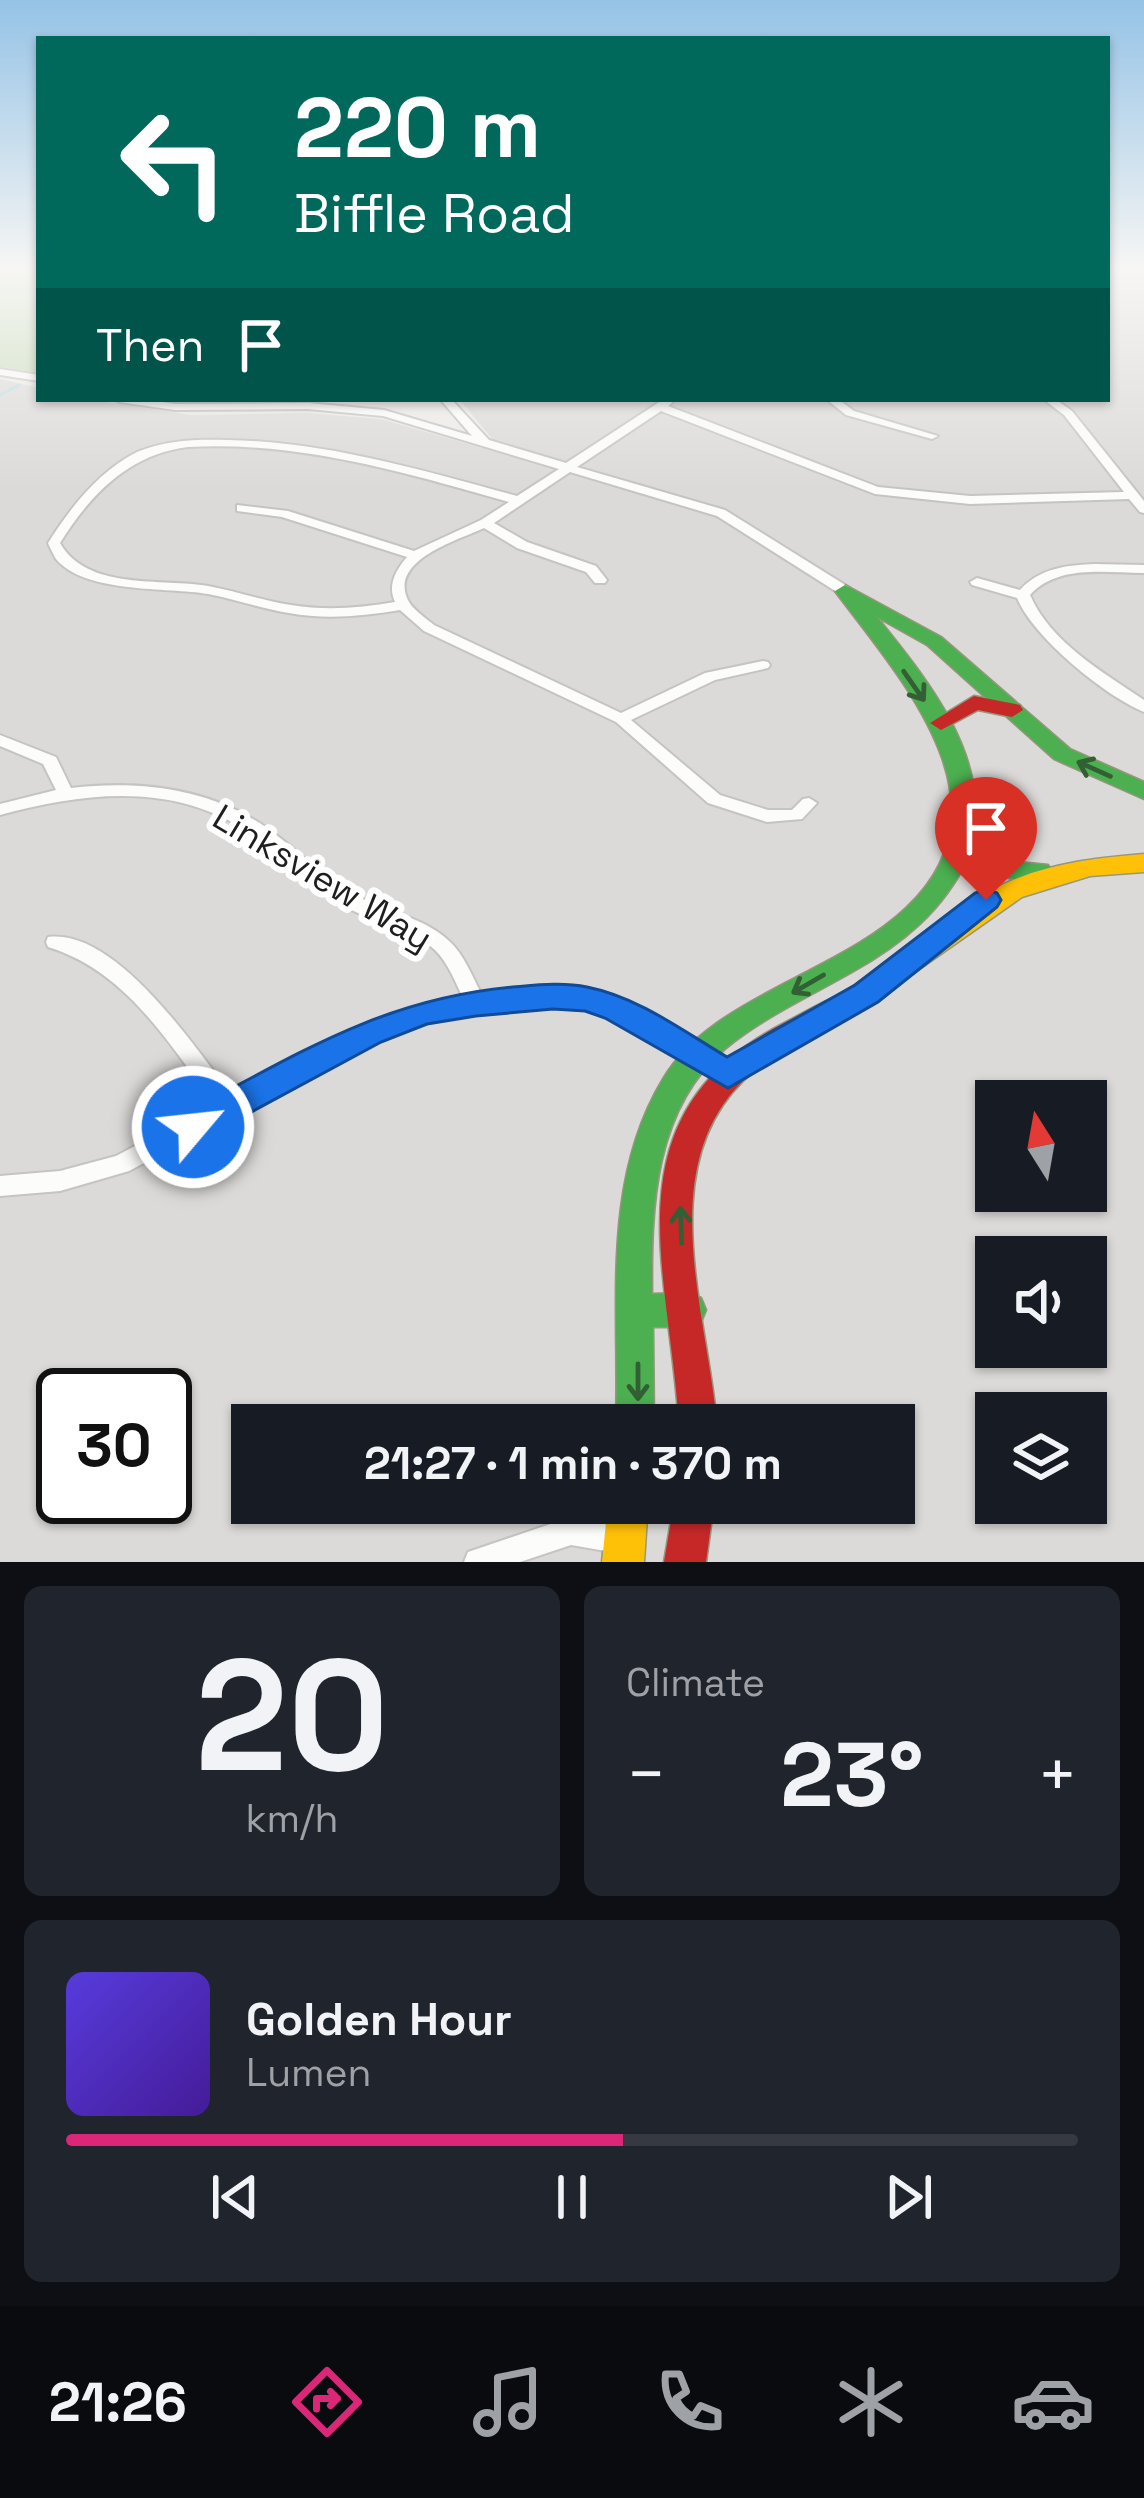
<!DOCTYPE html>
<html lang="en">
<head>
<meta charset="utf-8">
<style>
  :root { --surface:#171b24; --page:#20242c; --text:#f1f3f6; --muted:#9ea1a6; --line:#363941; --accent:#db2777 }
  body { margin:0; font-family:"Space Grotesk",sans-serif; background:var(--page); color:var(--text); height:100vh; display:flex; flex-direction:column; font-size:45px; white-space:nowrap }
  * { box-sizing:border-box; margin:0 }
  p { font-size:39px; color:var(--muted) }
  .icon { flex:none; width:66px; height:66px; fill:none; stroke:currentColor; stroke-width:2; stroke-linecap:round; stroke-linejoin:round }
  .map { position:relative; height:1562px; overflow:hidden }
  .sheet { display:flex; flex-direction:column; gap:24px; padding:24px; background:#0d0f14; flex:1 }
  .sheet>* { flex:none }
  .hud { position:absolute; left:36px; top:36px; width:1074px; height:366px; border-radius:0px; box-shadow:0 3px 9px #0004; background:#00695c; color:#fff; overflow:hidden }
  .needle { width:78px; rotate:349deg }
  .buttons { position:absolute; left:975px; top:1080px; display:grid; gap:24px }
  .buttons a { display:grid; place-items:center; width:132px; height:132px; border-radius:0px; background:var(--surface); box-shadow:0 3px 9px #0004; font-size:60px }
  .speed { position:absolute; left:36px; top:1368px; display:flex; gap:24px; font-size:60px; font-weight:700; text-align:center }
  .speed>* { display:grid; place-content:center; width:156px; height:156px; border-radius:50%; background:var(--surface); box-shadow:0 3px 9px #0004; line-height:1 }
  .speed .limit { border:6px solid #111; border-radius:18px; background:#fff; color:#111 }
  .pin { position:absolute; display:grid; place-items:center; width:102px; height:102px; color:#fff; margin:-123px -51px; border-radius:50% 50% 50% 0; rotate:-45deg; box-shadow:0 0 12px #0007 }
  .pin .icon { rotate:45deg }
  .me { position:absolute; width:132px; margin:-66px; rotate:62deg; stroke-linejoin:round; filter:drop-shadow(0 0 9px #0008) }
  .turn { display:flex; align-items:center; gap:42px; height:252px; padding:0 60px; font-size:54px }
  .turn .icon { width:156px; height:156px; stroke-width:2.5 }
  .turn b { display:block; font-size:84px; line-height:102px }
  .then { display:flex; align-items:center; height:114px; padding:0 60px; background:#0003; gap:24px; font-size:45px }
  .big { font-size:90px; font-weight:800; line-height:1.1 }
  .sheet .tile { flex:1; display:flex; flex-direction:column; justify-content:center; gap:18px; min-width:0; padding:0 42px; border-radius:18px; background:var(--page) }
  .sheet .dial { align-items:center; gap:0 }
  .dial b { font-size:156px; line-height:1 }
  .song { display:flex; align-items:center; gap:36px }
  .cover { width:144px; height:144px; border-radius:18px; background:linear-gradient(135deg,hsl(250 70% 55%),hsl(260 70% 35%)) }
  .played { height:12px; border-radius:6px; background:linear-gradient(90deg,var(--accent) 55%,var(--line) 55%) }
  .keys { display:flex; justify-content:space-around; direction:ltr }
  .heat { display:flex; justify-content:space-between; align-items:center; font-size:66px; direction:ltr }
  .sheet .tiles { flex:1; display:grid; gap:24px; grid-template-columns:1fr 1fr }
  .tile:last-child { grid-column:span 2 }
  .trip { position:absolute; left:231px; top:1404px; width:684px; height:120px; border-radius:0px; background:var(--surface); box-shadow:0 3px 9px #0004; font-weight:800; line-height:120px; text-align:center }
  .dock { display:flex; height:192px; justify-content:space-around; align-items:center; background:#090b0e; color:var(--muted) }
  .dock .icon { width:84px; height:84px }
  .dock .active { color:var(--accent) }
  .dock b { font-size:54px; color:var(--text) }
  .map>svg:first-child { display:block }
  .residential { fill:#dcdad8; fill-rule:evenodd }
  .forest { fill:#c7ddba }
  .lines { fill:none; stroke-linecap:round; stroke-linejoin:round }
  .stream { stroke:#b8dae2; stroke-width:3 }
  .street-casing { stroke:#c5c4c3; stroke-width:4 }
  .fast-casing { stroke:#96977e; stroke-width:3 }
  .slow-casing { stroke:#96977e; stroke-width:3 }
  .jam-casing { stroke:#96977e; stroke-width:3 }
  .street { fill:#fcfcfb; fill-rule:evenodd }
  .fast { fill:#4caf50; fill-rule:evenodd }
  .slow { fill:#ffc107; fill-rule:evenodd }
  .jam { fill:#c62828; fill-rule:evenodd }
  .oneway { stroke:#335f34 }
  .route { fill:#1a73e8; stroke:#114b97; stroke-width:3 }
  .labels { text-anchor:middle; stroke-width:12; stroke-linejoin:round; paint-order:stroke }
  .street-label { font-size:36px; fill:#1e1e1e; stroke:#fff }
</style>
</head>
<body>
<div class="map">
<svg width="1144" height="1562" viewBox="0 0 1144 1562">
  <rect width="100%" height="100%" fill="#edebe7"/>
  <path class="residential" d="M1107 270H1144V1562H0V379L39 388V399H86L191 415 308 413 381 419 482 448 493 440 459 399H1107ZM996 1101H1086V1191H996ZM996 1257H1086V1347H996ZM63 1395H165V1497H63ZM996 1413H1086V1503H996ZM252 1425H894V1503H252Z"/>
  <path class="forest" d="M0 270H39V373L0 367Z"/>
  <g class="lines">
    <g class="stream">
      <path d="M0 294 26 270"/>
      <path d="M0 395 19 385"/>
    </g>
    <defs>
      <g id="street">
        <path d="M0 369 39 375V381L0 375Z"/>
        <path d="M114 399H142L175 404 308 403 384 410 472 436 440 399H451L489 440 566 463 664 399H676L668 406 878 487 970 496 1124 492 1064 415 1043 399H1055L1072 411 1144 501V513L1140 512 1129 499 970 504 875 494 661 411 577 467 725 510 850 588V594H840L717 516 570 472 494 523 527 542 596 566 607 580 605 583H595L586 572 517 548 484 528C459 540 391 559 407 598 411 609 426 618 434 625L621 713 705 673 763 661 768 662 770 665 768 668 715 680 631 720 720 795 768 810H792L803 799 809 798 817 803 802 819 767 822 708 803 616 722 424 631 400 610C363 616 326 620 289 613 262 609 235 599 208 594 167 587 85 594 56 559 56 559 48 544 48 543 70 508 99 471 137 452 165 440 198 439 228 440 328 442 421 470 517 496L559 469 383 416 308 409 175 410 119 402ZM188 447C299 441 403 472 509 502L481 520 414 551 288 511 237 505V511L282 517 407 557C396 570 387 585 395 602 361 608 326 611 291 605 263 601 236 591 208 586 162 578 87 591 60 543 90 495 129 454 188 447Z"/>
        <path d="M826 399H838L854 411 938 436 932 439 846 415Z"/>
        <path d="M1095 564 1144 565V573C1106 573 1058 564 1030 595 1051 643 1103 672 1144 700V712C1104 695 1034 638 1017 598L972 585 970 582 977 578 1020 590C1040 568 1067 565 1095 564Z"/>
        <path d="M0 735 56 757 71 788C139 780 210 788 267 828 295 848 319 873 348 891 379 911 421 915 448 940 464 954 472 976 482 995 515 992 551 985 585 991 636 1001 690 1042 735 1068L738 1074 735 1080 728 1082 721 1080 610 1014 586 1006 553 1003 476 1011 425 1020 376 1039 129 1171 60 1191 0 1196V1176L60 1171 116 1156 214 1104C168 1042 126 971 48 947L46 942 48 937C116 928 195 1048 232 1095 307 1056 379 1014 463 998 455 981 448 963 435 950 411 927 373 923 344 906 312 887 287 860 257 838 180 781 87 791 0 815V804L56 790 43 764 0 746Z"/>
        <path d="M571 1517 633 1530 637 1540 633 1550 623 1554 571 1545 520 1562H464L468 1552Z"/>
      </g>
      <path id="fast" d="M845 585 941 637 1070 749 1144 782V799L1054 759 927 645 877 617C925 677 991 756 972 838L1008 861 1048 865 1052 871 1048 877C1016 885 994 876 968 858 943 911 902 944 852 972 810 996 764 1017 726 1048 654 1108 651 1207 652 1294L688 1293 701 1298 706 1310 701 1322 688 1327H653L654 1425H616C620 1309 600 1183 663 1079 691 1031 744 1005 791 980 831 959 873 939 906 908 1017 805 900 678 835 591Z"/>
      <g id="slow">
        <path d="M1144 854V872L1090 876 1022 897 861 1010 851 1013 841 1010 837 1002 841 994C896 960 946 910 1006 883 1050 863 1096 858 1144 854Z"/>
        <path d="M608 1503H648L644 1562H602Z"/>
      </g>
      <g id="jam">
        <path d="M974 696 1020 705 1023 710 1012 717 978 710 941 730 930 723Z"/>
        <path d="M851 991 861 994 865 1002 861 1010C822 1032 775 1049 743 1081 653 1169 708 1316 717 1425H679C669 1265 606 1115 784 1023 806 1012 828 998 851 991Z"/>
        <path d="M674 1503H714L706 1562H664Z"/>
      </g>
    </defs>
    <use href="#street" class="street-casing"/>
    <use href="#fast" class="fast-casing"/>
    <use href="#slow" class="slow-casing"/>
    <use href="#jam" class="jam-casing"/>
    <use href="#street" class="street"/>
    <use href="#fast" class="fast"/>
    <use href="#slow" class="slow"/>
    <use href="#jam" class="jam"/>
  </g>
  <defs><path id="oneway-shaft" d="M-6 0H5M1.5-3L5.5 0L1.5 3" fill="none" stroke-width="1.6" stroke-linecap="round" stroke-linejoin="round" transform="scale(3)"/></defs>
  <g class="oneway">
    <use href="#oneway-shaft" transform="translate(914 686) rotate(55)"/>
    <use href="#oneway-shaft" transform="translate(1094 769) rotate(-156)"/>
    <use href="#oneway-shaft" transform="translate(808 984) rotate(150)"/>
    <use href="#oneway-shaft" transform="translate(681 1225) rotate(-92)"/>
    <use href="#oneway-shaft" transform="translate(638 1382) rotate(90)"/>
  </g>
  <linearGradient id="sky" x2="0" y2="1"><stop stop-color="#95c3e6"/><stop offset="0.55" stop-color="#f7f6f4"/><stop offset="1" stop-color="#f7f6f4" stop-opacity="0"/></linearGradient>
  <rect width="1144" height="489" fill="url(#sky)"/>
  <path class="route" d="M986 889 997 893 1001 900 997 907 878 1002 728 1088 605 1018 585 1011 553 1009 476 1016 427 1024 381 1042 205 1137 193 1142 180 1137 175 1127 180 1116C295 1056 380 999 513 987 537 985 563 982 587 987 638 997 683 1031 727 1057L855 985 975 893Z"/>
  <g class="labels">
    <g class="street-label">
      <text transform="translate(323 877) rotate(31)" y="13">Linksview Way</text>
    </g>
  </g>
</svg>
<div class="buttons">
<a><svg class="needle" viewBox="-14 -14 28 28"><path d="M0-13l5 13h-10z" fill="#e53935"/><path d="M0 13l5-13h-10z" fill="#9ea1a6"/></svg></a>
<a><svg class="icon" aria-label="sound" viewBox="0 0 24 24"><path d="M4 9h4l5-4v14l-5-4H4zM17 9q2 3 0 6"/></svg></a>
<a><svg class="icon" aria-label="layers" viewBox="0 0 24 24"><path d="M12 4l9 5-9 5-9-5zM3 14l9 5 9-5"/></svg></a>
</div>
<div class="speed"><div class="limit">30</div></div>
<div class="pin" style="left:986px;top:900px;background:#d93025"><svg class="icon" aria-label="arrive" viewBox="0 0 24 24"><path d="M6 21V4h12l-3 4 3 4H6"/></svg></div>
<svg class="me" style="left:193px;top:1127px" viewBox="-20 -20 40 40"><circle r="17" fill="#1a73e8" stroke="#fff" stroke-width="3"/><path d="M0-11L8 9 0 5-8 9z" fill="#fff"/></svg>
<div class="trip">21:27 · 1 min · 370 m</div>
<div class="hud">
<div class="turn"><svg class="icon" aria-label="left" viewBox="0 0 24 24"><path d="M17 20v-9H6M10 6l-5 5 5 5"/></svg><div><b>220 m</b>Biffle Road</div></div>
<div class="then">Then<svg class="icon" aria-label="arrive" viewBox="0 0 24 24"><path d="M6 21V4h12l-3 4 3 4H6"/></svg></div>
</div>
</div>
<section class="sheet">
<div class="tiles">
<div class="tile dial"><b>20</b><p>km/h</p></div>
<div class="tile"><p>Climate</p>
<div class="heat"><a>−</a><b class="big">23°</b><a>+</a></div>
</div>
<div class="tile">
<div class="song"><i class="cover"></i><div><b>Golden Hour</b><p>Lumen</p></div></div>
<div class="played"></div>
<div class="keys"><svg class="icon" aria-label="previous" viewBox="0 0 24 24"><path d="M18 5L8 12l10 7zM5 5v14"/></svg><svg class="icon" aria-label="pause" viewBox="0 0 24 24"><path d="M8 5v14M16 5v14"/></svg><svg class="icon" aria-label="next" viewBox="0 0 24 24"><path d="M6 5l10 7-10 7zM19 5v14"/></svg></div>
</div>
</div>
</section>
<nav class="dock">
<b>21:26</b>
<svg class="icon active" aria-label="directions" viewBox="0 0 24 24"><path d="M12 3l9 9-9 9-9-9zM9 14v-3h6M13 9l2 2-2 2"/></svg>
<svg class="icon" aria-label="music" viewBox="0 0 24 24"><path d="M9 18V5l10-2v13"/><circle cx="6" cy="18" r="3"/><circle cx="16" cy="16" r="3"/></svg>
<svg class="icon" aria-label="phone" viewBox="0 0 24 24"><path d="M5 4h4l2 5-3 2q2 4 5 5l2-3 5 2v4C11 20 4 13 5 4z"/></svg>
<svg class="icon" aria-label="climate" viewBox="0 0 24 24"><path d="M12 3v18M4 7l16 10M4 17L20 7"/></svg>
<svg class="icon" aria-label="car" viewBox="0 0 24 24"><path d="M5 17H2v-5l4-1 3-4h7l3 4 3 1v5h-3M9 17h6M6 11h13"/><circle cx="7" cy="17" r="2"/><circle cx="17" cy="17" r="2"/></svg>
</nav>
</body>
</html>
